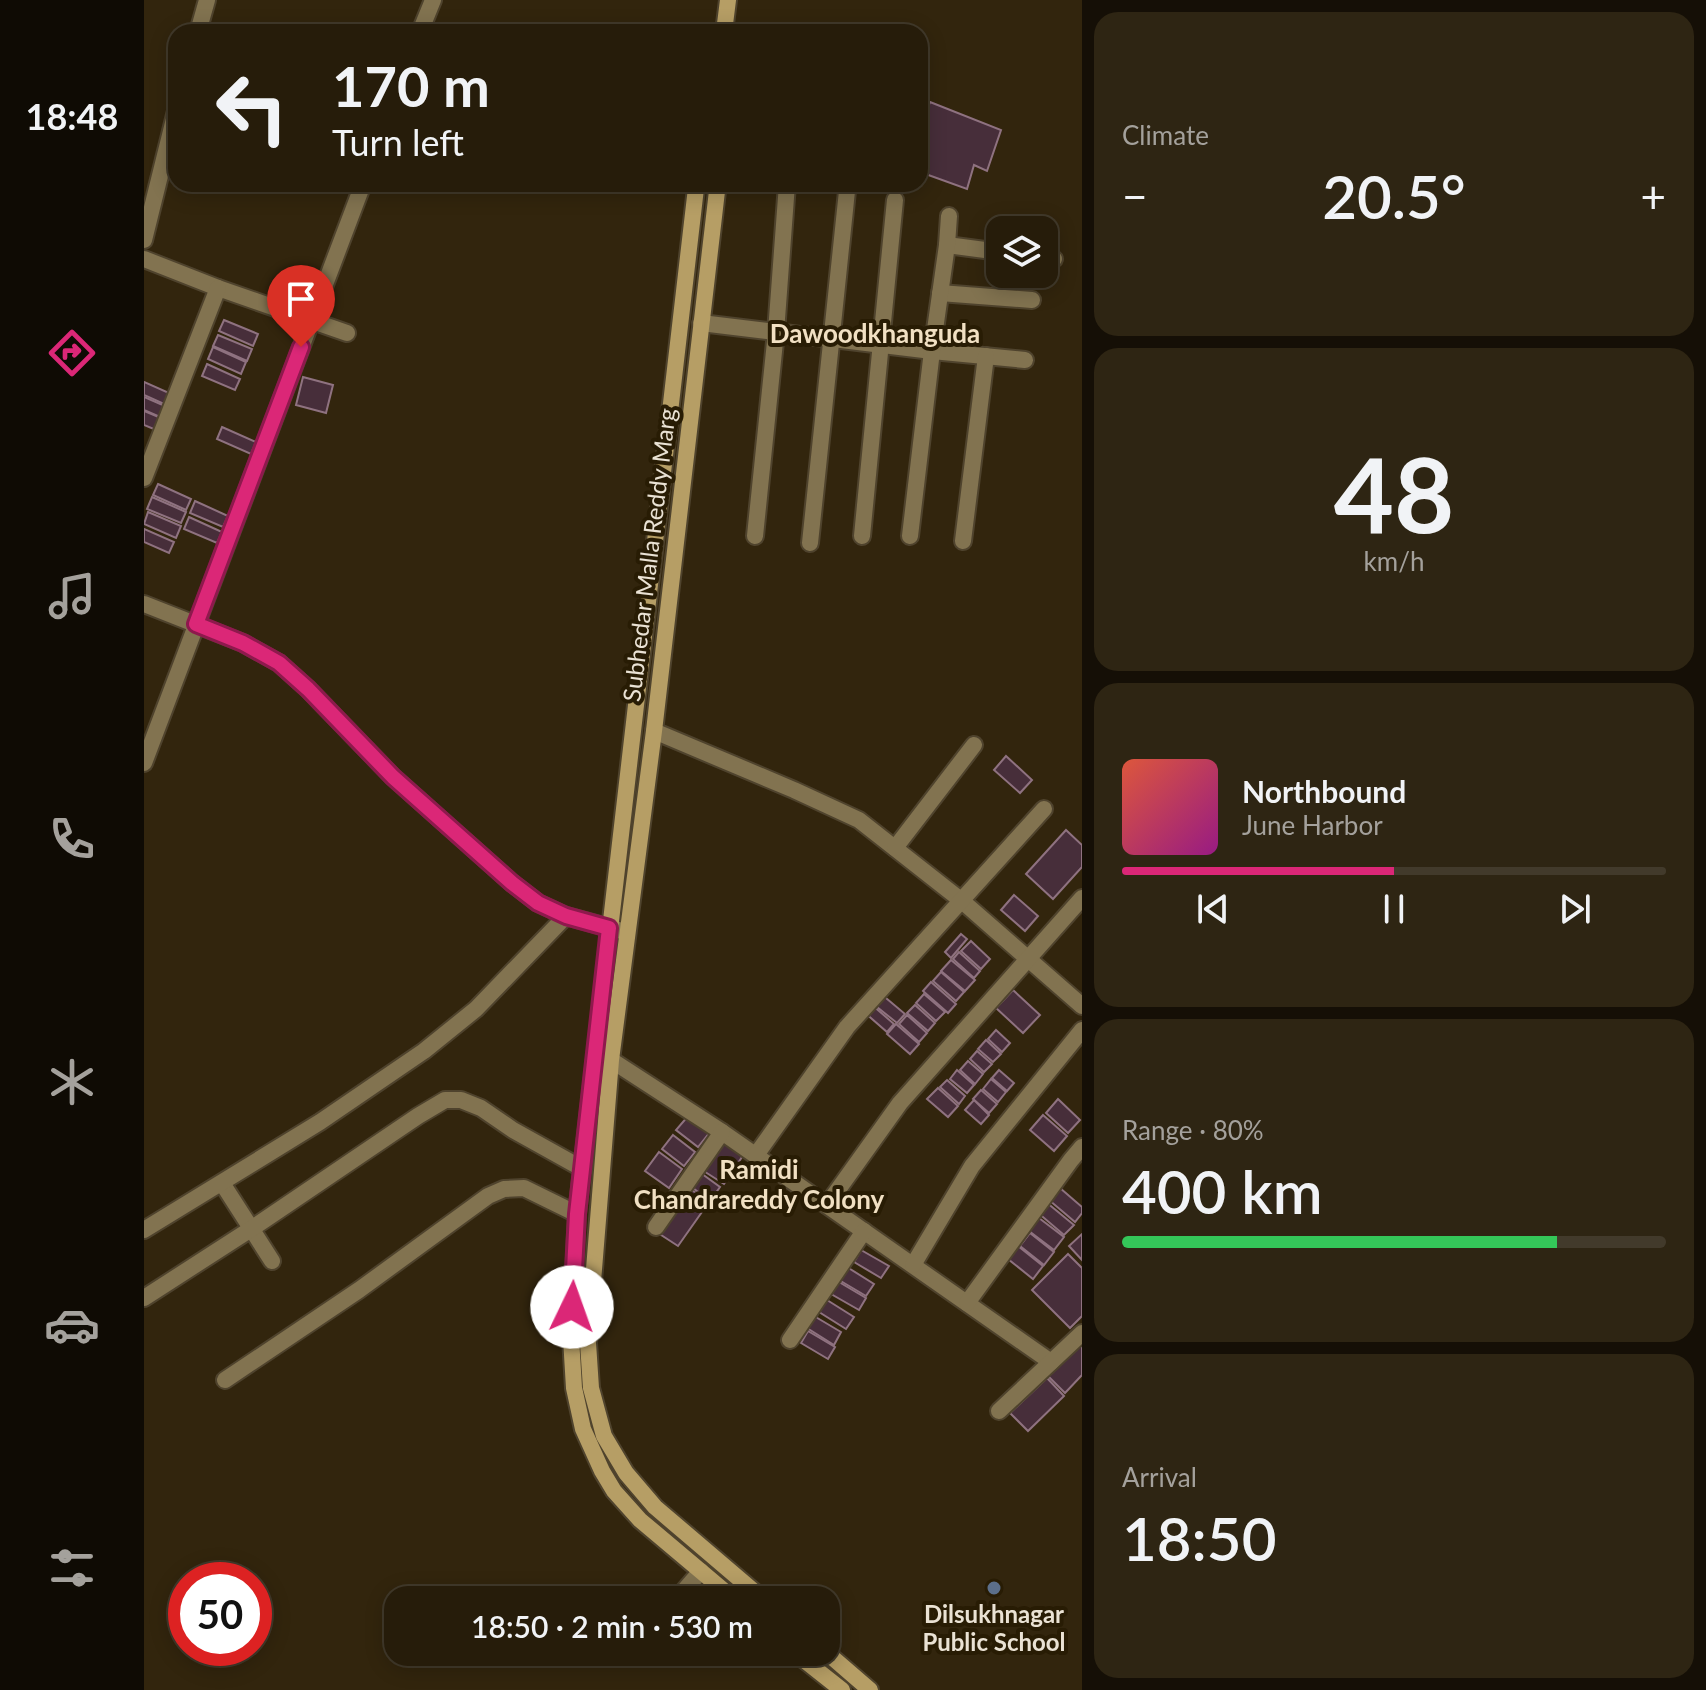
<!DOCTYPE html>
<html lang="en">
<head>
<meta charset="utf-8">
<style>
  :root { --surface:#261c0a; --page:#2e2513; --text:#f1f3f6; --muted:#a4a19c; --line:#423a2b; --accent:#db2777 }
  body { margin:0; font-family:Lato,sans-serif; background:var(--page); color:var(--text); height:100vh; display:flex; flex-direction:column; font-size:30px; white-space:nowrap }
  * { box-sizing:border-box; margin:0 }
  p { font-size:26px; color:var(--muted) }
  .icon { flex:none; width:44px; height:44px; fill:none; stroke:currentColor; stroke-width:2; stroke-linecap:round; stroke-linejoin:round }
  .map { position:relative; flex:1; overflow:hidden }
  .side { display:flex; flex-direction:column; gap:12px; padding:12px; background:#150f06; width:624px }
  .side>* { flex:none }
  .guide { position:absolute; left:24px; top:24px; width:760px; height:168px; border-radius:24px; box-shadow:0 4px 20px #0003,0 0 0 2px var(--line); background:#261c0a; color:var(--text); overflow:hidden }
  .tools { position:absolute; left:842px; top:216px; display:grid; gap:16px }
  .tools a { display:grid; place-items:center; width:72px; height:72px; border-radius:16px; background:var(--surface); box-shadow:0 4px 20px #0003,0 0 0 2px var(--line); font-size:40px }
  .speed { position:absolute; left:24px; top:1562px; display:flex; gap:16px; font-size:40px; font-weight:700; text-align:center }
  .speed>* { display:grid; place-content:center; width:104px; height:104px; border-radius:50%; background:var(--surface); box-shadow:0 4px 20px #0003,0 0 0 2px var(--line); line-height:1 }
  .speed .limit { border:12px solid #d22; background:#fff; color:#111 }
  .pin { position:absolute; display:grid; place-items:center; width:68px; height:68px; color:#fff; margin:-82px -34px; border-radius:50% 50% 50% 0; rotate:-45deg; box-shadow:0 0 8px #0007 }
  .pin .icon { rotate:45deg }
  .me { position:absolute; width:88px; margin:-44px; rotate:3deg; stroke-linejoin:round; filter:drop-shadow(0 0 6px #0008) }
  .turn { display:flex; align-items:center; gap:28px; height:168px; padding:0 32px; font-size:36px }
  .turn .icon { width:104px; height:104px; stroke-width:2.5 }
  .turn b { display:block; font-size:56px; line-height:68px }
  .big { font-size:60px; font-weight:600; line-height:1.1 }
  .side .card { flex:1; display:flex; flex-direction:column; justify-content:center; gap:12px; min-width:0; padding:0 28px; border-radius:24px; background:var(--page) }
  .side .dial { align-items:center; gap:0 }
  .dial b { font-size:104px; line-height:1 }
  .song { display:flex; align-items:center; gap:24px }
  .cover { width:96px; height:96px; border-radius:12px; background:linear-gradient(135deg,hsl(10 70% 55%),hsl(310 70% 35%)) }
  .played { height:8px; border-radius:4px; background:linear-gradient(90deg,var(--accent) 50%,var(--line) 50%) }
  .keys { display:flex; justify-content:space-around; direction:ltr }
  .heat { display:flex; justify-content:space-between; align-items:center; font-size:44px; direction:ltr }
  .charge { height:12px; border-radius:6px; background:linear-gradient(90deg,#34c759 80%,var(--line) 0) }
  .trip { position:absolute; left:240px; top:1586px; width:456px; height:80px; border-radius:24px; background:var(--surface); box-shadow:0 4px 20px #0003,0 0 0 2px var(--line); font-weight:600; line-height:80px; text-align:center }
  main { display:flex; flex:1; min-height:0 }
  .tab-bar { display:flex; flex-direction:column; width:144px; justify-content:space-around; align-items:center; background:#0f0b04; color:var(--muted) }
  .tab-bar .icon { width:56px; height:56px }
  .tab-bar .selected { color:var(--accent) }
  .tab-bar b { font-size:36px; color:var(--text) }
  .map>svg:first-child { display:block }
  .building { fill:#472e3a; stroke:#8f7280; stroke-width:2 }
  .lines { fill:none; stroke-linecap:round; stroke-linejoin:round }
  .street-casing { stroke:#4f432d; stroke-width:20 }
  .secondary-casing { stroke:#4f432d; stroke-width:20 }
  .street { stroke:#827350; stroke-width:16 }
  .secondary { stroke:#b69e65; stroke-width:16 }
  .route-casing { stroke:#8e194d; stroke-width:20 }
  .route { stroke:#db2777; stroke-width:14 }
  .service-dot { fill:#5c6f8a; stroke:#281c04; stroke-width:3 }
  .labels { text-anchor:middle; stroke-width:8; stroke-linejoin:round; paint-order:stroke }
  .street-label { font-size:24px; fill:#eae2d4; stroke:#281c04 }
  .poi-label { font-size:24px; font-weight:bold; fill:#eae2d4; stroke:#281c04 }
  .neighbourhood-label { font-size:26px; font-weight:bold; fill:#f1e0c3; stroke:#281c04 }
</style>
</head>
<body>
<main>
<nav class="tab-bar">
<b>18:48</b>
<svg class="icon selected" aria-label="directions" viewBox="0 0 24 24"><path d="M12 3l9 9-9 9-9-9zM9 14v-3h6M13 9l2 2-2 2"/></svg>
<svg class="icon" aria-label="music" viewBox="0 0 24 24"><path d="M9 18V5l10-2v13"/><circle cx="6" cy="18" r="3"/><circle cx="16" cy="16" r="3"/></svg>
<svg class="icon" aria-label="phone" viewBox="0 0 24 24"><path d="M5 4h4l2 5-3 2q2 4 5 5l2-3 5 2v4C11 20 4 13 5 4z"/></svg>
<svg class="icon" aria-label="climate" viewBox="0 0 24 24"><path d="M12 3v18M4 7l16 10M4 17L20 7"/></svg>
<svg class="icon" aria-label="car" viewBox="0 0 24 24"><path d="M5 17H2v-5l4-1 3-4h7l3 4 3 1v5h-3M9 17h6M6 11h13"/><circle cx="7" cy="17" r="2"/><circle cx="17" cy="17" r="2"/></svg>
<svg class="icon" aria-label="filters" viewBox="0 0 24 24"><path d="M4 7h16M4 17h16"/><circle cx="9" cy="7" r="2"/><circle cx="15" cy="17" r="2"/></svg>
</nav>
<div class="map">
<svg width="938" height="1690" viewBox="0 0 938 1690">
  <rect width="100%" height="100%" fill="#32250d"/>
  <g class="building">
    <path d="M786 102 857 130 843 171 830 165 823 189 776 172V131Z"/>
    <path d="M80 320 114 334 109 346 75 331Z"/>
    <path d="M74 335 108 349 103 361 69 346Z"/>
    <path d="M69 347 102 362 97 374 64 359Z"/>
    <path d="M63 364 96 379 91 390 58 376Z"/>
    <path d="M159 377 189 385 182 413 152 405Z"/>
    <path d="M0 382 25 393 20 404 0 395Z"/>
    <path d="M0 397 21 406 16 417 0 410Z"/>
    <path d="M0 411 17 418 12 430 0 425Z"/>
    <path d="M78 427 112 442 107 454 73 439Z"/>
    <path d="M14 484 47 499 42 510 9 495Z"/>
    <path d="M8 497 42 512 37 523 3 509Z"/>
    <path d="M51 501 84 516 79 527 46 513Z"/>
    <path d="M4 512 37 526 32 538 0 524Z"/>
    <path d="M45 517 78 532 73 543 40 529Z"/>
    <path d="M0 529 30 542 25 553 0 542Z"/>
    <path d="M862 756 888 780 876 793 850 770Z"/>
    <path d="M922 830 938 845V867L909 899 882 874Z"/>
    <path d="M870 895 894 916 881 931 857 910Z"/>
    <path d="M817 934 823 939 807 958 801 952Z"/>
    <path d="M827 941 846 959 837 969 817 951Z"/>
    <path d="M815 952 836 971 830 978 809 959Z"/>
    <path d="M807 960 831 980 821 991 797 971Z"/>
    <path d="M797 972 820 992 812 1001 789 981Z"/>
    <path d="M787 982 812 1004 804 1013 779 991Z"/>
    <path d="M869 990 896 1015 879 1033 852 1008Z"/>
    <path d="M736 993 761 1014 753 1023 728 1003Z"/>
    <path d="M780 994 801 1012 792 1021 772 1003Z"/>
    <path d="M727 1004 750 1024 743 1032 720 1012Z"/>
    <path d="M771 1005 791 1023 784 1031 763 1013Z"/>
    <path d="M763 1015 783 1033 775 1042 755 1024Z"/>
    <path d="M752 1024 775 1044 766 1054 743 1034Z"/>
    <path d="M852 1030 866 1043 858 1052 844 1039Z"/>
    <path d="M842 1040 857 1054 849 1062 834 1049Z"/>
    <path d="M833 1051 848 1064 840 1072 826 1059Z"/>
    <path d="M824 1061 839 1074 831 1084 816 1070Z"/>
    <path d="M813 1070 830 1085 823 1093 806 1079Z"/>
    <path d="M855 1070 870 1083 863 1091 848 1078Z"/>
    <path d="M847 1079 862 1092 854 1102 839 1089Z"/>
    <path d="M803 1080 821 1096 815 1104 796 1087Z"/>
    <path d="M794 1088 814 1106 804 1117 783 1099Z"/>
    <path d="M837 1090 853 1104 845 1113 829 1099Z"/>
    <path d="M914 1099 936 1120 924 1133 902 1113Z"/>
    <path d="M830 1100 845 1115 837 1124 821 1110Z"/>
    <path d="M545 1115 566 1132 554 1147 532 1130Z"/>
    <path d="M899 1115 923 1136 910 1151 886 1130Z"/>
    <path d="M529 1135 551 1152 540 1166 518 1149Z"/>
    <path d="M578 1135 602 1151 580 1184 555 1168Z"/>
    <path d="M515 1152 538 1169 525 1188 501 1171Z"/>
    <path d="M554 1171 576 1187 566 1201 545 1185Z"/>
    <path d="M542 1186 565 1202 534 1246 511 1231Z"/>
    <path d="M916 1188 938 1207V1213L931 1222 905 1200Z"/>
    <path d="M902 1202 930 1225 920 1235 893 1212Z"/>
    <path d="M895 1218 920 1237 910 1250 885 1231Z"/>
    <path d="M886 1233 910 1252 900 1265 876 1246Z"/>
    <path d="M938 1234V1260L925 1246Z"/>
    <path d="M874 1246 899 1266 889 1279 864 1259Z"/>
    <path d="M717 1250 745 1266 737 1278 710 1262Z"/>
    <path d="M924 1254 938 1268V1316L926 1328 888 1290Z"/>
    <path d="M703 1267 730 1284 722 1296 695 1280Z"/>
    <path d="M695 1282 722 1298 715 1310 687 1294Z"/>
    <path d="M683 1300 710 1317 702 1329 675 1312Z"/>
    <path d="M670 1316 697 1332 690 1345 663 1328Z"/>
    <path d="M664 1331 691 1347 684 1359 657 1343Z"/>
    <path d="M938 1340V1375L921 1393 904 1376Z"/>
    <path d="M903 1378 920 1396 884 1431 866 1413Z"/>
  </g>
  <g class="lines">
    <defs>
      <g id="street">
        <path d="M54 32 63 0"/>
        <path d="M276 32 289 0"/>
        <path d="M0 240 32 111"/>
        <path d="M803 245 856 252"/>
        <path d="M900 257 910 259"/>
        <path d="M0 259 74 288 203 333"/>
        <path d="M796 293 888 300"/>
        <path d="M557 323 788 351 881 360"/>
        <path d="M0 478 74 288"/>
        <path d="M611 536 632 332 643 184"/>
        <path d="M718 536 751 200"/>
        <path d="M766 536 788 351 803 245 805 216"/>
        <path d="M819 541 842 356"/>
        <path d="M666 543 703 191"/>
        <path d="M0 604 99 643 135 663 164 689 249 777 368 883 394 903 422 916 478 931"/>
        <path d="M510 731 650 790 715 820 818 901 938 1006"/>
        <path d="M0 763 219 184"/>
        <path d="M751 848 830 745"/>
        <path d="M467 1060 578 1132 907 1362"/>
        <path d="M612 1155 703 1027 900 809"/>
        <path d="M78 1183 128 1261"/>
        <path d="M683 1205 756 1103 938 898"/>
        <path d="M512 1227 578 1132"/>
        <path d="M0 1230 176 1122 280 1051 332 1009 422 916"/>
        <path d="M769 1265 828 1166 938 1030"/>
        <path d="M0 1298 107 1229 274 1116 301 1100H317L337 1108 369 1130 439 1169"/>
        <path d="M823 1303 927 1160 938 1147"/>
        <path d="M646 1340 720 1231"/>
        <path d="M81 1380 215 1290 344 1196 360 1189 380 1188 433 1214"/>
        <path d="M855 1411 938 1333"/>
        <path d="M532 1600 557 1571"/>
      </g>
      <g id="secondary">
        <path d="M580 32 584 0"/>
        <path d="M556 184 552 188 433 1214 427 1338 430 1388 439 1429 458 1471 470 1491 496 1520 591 1600"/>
        <path d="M571 184 573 191 510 731 467 1060 444 1343 447 1388 460 1436 482 1473 511 1507 620 1600"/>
        <path d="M650 1652 698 1690"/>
        <path d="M682 1652 726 1690"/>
      </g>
    </defs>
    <use href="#street" class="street-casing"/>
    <use href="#secondary" class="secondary-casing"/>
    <use href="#street" class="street"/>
    <use href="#secondary" class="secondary"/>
  </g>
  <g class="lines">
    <defs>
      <path id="route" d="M157 347 52 624 99 643 135 663 164 689 249 777 368 883 394 903 422 916 465 928 433 1214 428 1307"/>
    </defs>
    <use href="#route" class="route-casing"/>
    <use href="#route" class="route"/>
  </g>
  <circle class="service-dot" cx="850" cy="1588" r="8"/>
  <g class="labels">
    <g class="street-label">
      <text transform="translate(506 555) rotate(-83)" y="8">Subhedar Malla Reddy Marg</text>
    </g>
    <g class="poi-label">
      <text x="850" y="1623">Dilsukhnagar<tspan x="850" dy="28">Public School</tspan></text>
    </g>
    <g class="neighbourhood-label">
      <text x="731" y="343">Dawoodkhanguda</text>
      <text x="615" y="1179">Ramidi<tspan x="615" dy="30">Chandrareddy Colony</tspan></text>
    </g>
  </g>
</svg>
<div class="tools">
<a><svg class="icon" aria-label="layers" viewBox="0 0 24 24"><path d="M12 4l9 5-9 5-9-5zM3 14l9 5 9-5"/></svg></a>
</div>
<div class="speed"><div class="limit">50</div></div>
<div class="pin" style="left:157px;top:347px;background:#d93025"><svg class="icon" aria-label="arrive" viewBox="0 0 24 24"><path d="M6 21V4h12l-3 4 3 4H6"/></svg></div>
<svg class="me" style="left:428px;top:1307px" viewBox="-20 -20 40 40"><circle r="19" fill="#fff"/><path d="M0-13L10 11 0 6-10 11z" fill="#db2777"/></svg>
<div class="trip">18:50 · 2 min · 530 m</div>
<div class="guide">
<div class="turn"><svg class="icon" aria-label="left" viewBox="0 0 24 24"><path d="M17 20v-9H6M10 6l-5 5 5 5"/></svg><div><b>170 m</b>Turn left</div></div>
</div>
</div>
<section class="side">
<div class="card"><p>Climate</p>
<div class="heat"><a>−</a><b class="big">20.5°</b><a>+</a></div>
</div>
<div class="card dial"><b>48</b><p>km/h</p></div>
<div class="card">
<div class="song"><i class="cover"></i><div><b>Northbound</b><p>June Harbor</p></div></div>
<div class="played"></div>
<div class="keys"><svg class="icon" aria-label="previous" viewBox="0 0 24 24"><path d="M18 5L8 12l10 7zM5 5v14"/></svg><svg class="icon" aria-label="pause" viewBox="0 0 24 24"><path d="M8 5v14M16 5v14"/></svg><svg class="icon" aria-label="next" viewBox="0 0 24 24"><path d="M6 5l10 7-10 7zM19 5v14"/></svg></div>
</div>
<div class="card"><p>Range · 80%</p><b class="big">400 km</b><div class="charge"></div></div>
<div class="card"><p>Arrival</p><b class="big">18:50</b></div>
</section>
</main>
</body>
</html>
